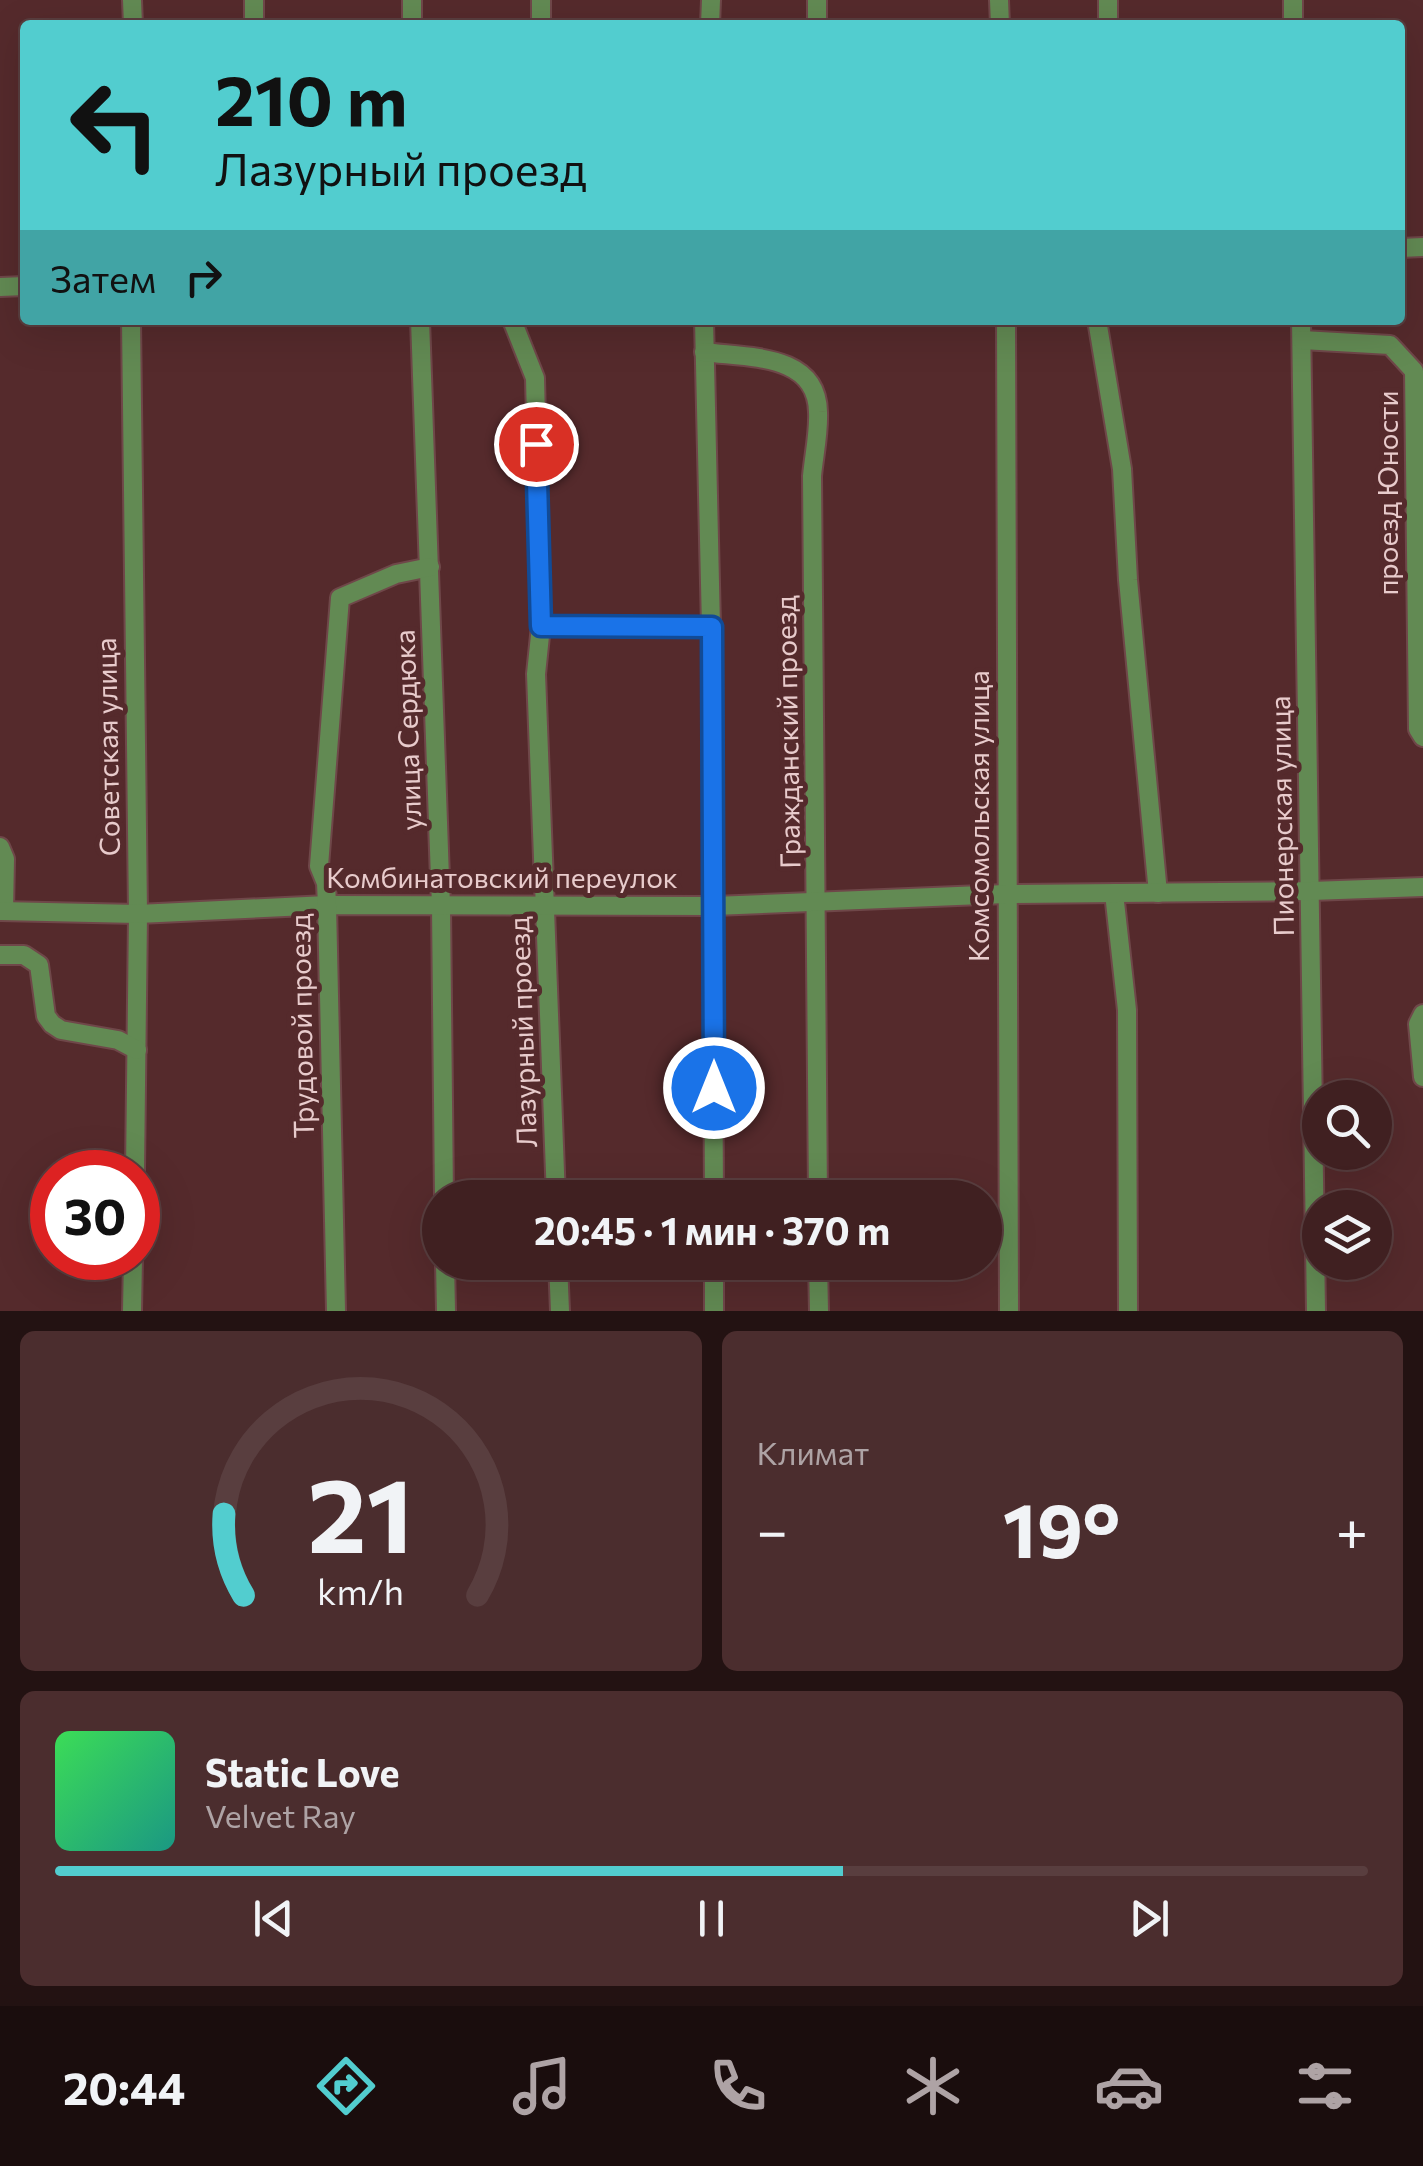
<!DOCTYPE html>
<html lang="ru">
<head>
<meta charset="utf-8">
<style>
  :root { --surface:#402021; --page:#4b2d2e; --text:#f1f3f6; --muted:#aea3a5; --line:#593e3f; --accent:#52cdcf }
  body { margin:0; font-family:Commissioner,sans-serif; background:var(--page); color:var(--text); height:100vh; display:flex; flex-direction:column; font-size:38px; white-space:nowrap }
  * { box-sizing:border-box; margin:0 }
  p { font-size:32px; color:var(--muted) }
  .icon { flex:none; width:55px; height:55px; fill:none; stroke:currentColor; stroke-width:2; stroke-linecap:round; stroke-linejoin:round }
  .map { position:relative; height:1311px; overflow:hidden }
  .sheet { display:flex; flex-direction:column; gap:20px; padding:20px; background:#231212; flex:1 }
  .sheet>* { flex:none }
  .guide { position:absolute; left:20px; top:20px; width:1385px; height:305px; border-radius:10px; box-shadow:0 10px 40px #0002,0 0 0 2px var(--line); background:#52cdcf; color:#111; overflow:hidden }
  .buttons { position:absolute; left:1302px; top:1080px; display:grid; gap:20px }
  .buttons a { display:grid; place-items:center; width:90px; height:90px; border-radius:50%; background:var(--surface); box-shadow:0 10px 40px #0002,0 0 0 2px var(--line); font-size:50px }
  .speed { position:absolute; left:30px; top:1150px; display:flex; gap:20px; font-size:50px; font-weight:700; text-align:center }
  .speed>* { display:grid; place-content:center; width:130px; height:130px; border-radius:50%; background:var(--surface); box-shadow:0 10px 40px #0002,0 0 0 2px var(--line); line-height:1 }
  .speed .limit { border:15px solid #d22; background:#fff; color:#111 }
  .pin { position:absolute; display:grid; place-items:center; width:85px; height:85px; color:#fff; margin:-42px; border:5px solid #fff; border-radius:50%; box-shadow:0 2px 10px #0007 }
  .me { position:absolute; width:110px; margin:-55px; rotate:0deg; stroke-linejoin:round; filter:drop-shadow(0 0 8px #0008) }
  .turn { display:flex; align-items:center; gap:35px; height:210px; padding:0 30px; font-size:45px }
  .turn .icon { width:130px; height:130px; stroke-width:2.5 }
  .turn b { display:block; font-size:70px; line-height:85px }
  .then { display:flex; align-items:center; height:95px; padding:0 30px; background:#0003; gap:20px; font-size:38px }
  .big { font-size:75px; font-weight:700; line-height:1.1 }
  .sheet .card { flex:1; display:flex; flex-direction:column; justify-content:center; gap:15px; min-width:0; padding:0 35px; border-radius:15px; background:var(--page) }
  .sheet .dial { align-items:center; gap:0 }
  .dial svg { height:260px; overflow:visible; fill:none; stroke:var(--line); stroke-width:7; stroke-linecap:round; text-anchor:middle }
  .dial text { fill:var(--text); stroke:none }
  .song { display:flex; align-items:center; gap:30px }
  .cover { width:120px; height:120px; border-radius:15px; background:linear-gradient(135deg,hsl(130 70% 55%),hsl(170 70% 35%)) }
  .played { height:10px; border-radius:5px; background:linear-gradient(90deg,var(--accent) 60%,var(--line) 60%) }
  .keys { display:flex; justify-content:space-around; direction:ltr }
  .heat { display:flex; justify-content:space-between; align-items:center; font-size:55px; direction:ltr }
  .sheet .tiles { flex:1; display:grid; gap:20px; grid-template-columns:1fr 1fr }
  .card:last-child { grid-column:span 2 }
  .trip { position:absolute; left:422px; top:1180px; width:580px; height:100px; border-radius:50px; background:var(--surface); box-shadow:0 10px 40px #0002,0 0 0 2px var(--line); font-weight:700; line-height:100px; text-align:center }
  .tab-bar { display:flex; height:160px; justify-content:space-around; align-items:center; background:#1a0d0d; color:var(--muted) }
  .tab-bar .icon { width:70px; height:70px }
  .tab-bar .current { color:var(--accent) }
  .tab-bar b { font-size:45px; color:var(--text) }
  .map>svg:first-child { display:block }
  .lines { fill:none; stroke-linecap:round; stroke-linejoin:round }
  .minor-casing { stroke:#6f4749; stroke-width:22 }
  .minor { stroke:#628a53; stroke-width:18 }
  .route-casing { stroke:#114b97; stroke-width:25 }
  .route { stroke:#1a73e8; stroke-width:18 }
  .labels { text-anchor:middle; stroke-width:10; stroke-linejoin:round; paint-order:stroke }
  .street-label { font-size:28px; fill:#e8cbcc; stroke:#552a2c }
</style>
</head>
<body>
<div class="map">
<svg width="1423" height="1311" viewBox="0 0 1423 1311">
  <rect width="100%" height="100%" fill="#552a2c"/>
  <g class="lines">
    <defs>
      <g id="minor">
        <path d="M132 0 133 25"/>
        <path d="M254 0V25"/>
        <path d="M412 0V25"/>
        <path d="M541 0V25"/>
        <path d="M817 0V25"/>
        <path d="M999 0 1000 25"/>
        <path d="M1108 0V25"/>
        <path d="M1293 0V25"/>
        <path d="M710 25 711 0"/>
        <path d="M1400 248 1423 247"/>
        <path d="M0 287 25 286"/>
        <path d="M131 320 138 914 135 1172"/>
        <path d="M420 320 441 906 444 1198"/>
        <path d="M512 320 535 378 541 626 536 674 556 1198"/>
        <path d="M704 320 711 627 714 1198"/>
        <path d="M1006 320 1009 1311"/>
        <path d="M1097 320 1122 469 1128 580 1158 893"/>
        <path d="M1301 320 1316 1311"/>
        <path d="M1302 340 1390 345 1414 371 1418 729 1423 737"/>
        <path d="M704 352C748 358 817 353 818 412 819 433 814 455 812 476L818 1198"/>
        <path d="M541 626 711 627"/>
        <path d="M0 847 5 859 4 911"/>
        <path d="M1114 893 1127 1010 1128 1311"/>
        <path d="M0 911 138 914 327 905 714 906 1006 894 1311 891 1423 887"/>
        <path d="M0 955H24L39 965 46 1016 52 1024 61 1030 118 1040 137 1050"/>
        <path d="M1423 1014 1418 1024 1423 1077"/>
        <path d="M445 1262 446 1311"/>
        <path d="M558 1262 560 1311"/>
        <path d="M714 1262V1311"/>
        <path d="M818 1262 819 1311"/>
        <path d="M132 1311 133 1258"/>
        <path d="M336 1311 327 905 326 883 319 866 340 598 396 574 430 567"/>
      </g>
    </defs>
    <use href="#minor" class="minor-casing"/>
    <use href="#minor" class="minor"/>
  </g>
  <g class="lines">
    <defs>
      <path id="route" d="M536 444 541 626 712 627 714 1088"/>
    </defs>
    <use href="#route" class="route-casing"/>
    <use href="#route" class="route"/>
  </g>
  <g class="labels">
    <g class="street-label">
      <text transform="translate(1388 493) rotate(-90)" y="10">проезд Юности</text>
      <text transform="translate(408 730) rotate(-92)" y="10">улица Сердюка</text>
      <text transform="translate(788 732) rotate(-91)" y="10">Гражданский проезд</text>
      <text transform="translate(108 747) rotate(-91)" y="10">Советская улица</text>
      <text transform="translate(979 816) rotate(-90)" y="10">Комсомольская улица</text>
      <text transform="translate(1282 816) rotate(-91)" y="10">Пионерская улица</text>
      <text x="502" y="888">Комбинатовский переулок</text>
      <text transform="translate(302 1026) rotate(-91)" y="10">Трудовой проезд</text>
      <text transform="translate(523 1032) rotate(-92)" y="10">Лазурный проезд</text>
    </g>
  </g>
</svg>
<div class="buttons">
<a><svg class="icon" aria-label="search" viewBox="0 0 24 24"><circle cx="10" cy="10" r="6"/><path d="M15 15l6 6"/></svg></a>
<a><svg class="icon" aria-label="layers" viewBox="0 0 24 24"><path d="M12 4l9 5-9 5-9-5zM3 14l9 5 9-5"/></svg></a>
</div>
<div class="speed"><div class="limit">30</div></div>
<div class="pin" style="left:536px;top:444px;background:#d93025"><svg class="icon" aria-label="arrive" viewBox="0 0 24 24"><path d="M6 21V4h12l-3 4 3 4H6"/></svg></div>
<svg class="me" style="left:714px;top:1088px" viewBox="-20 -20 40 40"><circle r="17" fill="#1a73e8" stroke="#fff" stroke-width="3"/><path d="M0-11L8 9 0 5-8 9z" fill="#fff"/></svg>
<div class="trip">20:45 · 1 мин · 370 m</div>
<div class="guide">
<div class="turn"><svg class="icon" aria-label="left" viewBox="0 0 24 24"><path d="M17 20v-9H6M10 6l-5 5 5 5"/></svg><div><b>210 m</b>Лазурный проезд</div></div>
<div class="then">Затем<svg class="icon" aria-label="right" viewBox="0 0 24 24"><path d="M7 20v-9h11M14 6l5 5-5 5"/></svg></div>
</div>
</div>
<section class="sheet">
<div class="tiles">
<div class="card dial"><svg viewBox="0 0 100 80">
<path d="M14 69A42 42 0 1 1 86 69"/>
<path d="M14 69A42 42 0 0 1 8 44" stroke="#52cdcf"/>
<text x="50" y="56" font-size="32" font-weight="700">21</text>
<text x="50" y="72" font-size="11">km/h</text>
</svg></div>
<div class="card"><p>Климат</p>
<div class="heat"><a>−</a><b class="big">19°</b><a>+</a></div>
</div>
<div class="card">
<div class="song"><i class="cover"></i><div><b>Static Love</b><p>Velvet Ray</p></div></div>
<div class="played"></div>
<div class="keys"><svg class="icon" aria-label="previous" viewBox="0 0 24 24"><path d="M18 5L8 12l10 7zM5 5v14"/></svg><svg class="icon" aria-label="pause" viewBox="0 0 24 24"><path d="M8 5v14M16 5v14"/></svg><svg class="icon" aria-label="next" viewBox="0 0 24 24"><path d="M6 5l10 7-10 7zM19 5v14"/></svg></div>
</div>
</div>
</section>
<nav class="tab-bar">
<b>20:44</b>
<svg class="icon current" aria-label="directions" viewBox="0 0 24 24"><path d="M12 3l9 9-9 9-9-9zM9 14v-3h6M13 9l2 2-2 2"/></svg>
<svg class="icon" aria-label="music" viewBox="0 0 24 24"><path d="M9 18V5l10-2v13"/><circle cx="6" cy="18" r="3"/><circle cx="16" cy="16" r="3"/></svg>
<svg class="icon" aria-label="phone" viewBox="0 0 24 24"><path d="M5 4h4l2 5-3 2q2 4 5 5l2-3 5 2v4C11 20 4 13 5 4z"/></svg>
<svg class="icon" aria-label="climate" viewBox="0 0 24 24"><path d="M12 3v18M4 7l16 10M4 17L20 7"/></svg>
<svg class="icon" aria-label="car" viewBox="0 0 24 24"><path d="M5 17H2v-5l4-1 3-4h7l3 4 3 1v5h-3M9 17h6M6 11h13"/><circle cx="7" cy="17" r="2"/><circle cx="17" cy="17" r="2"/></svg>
<svg class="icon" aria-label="filters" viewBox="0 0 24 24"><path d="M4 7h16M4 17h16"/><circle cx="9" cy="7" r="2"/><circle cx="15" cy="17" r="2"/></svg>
</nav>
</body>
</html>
